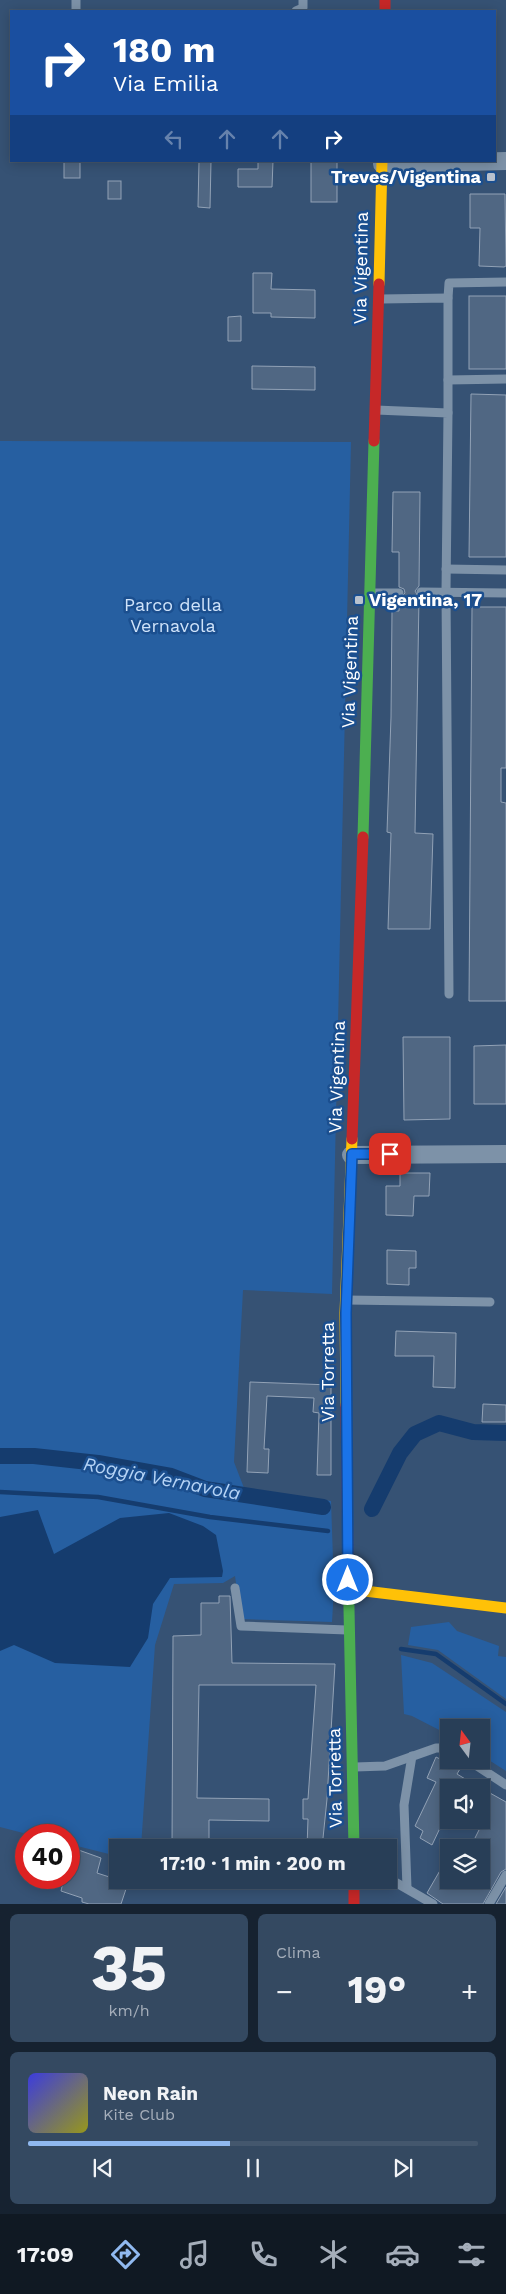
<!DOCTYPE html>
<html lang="it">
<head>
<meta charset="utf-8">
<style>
  :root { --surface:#283e57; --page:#344961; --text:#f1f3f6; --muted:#a5aeba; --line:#44576d; --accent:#90b9f0 }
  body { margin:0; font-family:"Work Sans",sans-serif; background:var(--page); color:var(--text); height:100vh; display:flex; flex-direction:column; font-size:19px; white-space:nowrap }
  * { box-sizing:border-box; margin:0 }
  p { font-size:16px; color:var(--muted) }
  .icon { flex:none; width:28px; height:28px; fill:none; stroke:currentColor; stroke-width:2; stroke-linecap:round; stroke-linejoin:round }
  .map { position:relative; height:1904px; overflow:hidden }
  .details { display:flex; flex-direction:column; gap:10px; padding:10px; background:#162230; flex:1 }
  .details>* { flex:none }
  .top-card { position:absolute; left:10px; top:10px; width:486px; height:152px; border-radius:0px; box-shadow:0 2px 12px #0003,0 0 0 1px var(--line); background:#1a4fa0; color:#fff; overflow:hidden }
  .needle { width:32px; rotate:345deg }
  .tools { position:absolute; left:440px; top:1719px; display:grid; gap:10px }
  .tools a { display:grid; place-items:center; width:50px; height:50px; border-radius:0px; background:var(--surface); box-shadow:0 2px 12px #0003,0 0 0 1px var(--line); font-size:25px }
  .speed { position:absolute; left:15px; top:1824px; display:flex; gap:10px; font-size:25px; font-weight:700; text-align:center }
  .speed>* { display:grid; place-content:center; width:65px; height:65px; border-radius:50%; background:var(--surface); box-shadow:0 2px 12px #0003,0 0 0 1px var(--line); line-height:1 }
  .speed .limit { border:8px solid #d22; background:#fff; color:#111 }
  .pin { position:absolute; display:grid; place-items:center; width:42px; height:42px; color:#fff; margin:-21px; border-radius:10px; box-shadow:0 2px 8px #0006 }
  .me { position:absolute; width:55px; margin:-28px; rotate:0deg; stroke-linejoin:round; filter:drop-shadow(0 0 4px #0008) }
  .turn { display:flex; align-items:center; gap:18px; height:105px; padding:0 20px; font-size:22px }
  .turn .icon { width:65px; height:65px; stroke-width:2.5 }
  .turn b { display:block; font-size:35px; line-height:42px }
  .lanes { display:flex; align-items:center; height:48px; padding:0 20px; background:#0003; justify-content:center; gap:25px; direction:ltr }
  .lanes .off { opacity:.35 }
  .big { font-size:38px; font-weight:700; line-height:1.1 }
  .details .tile { flex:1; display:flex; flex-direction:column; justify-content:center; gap:8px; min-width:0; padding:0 18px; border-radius:8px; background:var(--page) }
  .details .dial { align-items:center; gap:0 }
  .dial b { font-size:65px; line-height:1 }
  .song { display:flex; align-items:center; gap:15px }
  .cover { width:60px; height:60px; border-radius:8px; background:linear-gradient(135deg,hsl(240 70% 55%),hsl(60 70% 35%)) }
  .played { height:5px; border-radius:2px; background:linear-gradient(90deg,var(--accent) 45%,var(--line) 45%) }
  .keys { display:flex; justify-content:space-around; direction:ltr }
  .heat { display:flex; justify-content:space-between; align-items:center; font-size:28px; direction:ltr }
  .details .tiles { flex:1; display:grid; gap:10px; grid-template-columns:1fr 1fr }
  .tile:last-child { grid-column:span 2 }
  .trip { position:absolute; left:109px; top:1839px; width:288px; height:50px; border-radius:0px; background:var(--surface); box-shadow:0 2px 12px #0003,0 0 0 1px var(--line); font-weight:700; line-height:50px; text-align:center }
  .tab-bar { display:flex; height:80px; justify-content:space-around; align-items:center; background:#101923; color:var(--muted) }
  .tab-bar .icon { width:35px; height:35px }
  .tab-bar .selected { color:var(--accent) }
  .tab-bar b { font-size:22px; color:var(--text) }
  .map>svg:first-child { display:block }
  .green { fill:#265fa1 }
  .water { fill:#153c6e }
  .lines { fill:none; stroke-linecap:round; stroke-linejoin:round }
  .stream { stroke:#153c6e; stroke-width:4.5 }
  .canal { stroke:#153c6e; stroke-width:16 }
  .building { fill:#506783; stroke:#92a2b6 }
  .lane { stroke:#7d92a8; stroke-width:9 }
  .street { stroke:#7d92a8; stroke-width:18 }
  .fast { stroke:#4caf50; stroke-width:11 }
  .slow { stroke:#ffc107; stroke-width:11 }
  .jam { stroke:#c62828; stroke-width:11 }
  .route-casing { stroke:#114b97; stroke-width:12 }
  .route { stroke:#1a73e8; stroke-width:9 }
  .poi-dot { fill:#b9c2ce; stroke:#1b4f8f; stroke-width:2 }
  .labels { text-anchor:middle; stroke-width:5; stroke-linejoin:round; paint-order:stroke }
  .poi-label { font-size:18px; font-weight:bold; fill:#fff; stroke:#1b4f8f; text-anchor:end }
  .street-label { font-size:18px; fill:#fff; stroke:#1b4f8f }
  .park-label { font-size:18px; fill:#cfe3fa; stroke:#1b4f8f }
  .water-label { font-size:19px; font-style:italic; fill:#b5d3f5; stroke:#1b4f8f }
</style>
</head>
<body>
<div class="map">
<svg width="506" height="1904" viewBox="0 0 506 1904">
  <rect width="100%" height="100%" fill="#365274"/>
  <g class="green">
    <path d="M0 441 351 442 332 1294 243 1290 234 1462 244 1488 331 1501 334 1588 332 1622 241 1619 235 1576 223 1583 174 1584 155 1645 141 1847 118 1848 117 1856 69 1844V1835H31L0 1827Z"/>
    <path d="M449 1622 457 1631 499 1646 498 1656 506 1657V1699L438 1650 408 1645 411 1627Z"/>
    <path d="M401 1655 432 1663 506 1712V1771L481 1755V1728H449V1735L412 1716 404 1714Z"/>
  </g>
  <path class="water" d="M38 1510 54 1554 120 1518 169 1513 203 1526 216 1535 223 1571 222 1577 170 1578 153 1604 148 1638 130 1667 55 1663 14 1645 0 1651V1517Z"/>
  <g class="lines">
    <g class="stream">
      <path d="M0 1492 98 1497 210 1517 328 1531"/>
      <path d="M401 1649 436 1654 506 1704"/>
    </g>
    <g class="canal">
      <path d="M0 1456H34L98 1463 171 1476 205 1489 323 1507"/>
      <path d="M372 1509 400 1453 415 1434 439 1423 473 1432 506 1433"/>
    </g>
  </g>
  <g class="building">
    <rect x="64" y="161" width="16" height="17"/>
    <path d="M199 161H211L210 208 198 207Z"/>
    <path d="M258 161H273L272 187H238V169H258Z"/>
    <rect x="311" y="161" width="26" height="41"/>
    <rect x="108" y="181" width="13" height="18"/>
    <path d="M470 194H505L506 266 504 267 479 266 480 228H470Z"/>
    <path d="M253 273H272L271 289 315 290V318L271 317V313H253Z"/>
    <rect x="469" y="296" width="37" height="73"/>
    <path d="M241 316V341H228V317Z"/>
    <path d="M252 366 315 367V390L252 389Z"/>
    <path d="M471 394 506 395V557H469Z"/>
    <path d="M393 492H420L419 586 415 591 419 598 415 833 433 834 430 929H388L391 833 387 832 391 717 392 611H399V599L405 593 404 589 399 587V552H392Z"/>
    <path d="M472 607H506V768H501V802L506 803V1001H469Z"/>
    <path d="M403 1037H450V1119L404 1120Z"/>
    <path d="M506 1045V1104H474V1046Z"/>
    <path d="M400 1173H430L429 1196H414L413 1216 386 1215V1186H400Z"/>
    <path d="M387 1250 416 1251V1268H409V1285L387 1284Z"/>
    <path d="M396 1331 456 1333 455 1388 433 1387 434 1356H395Z"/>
    <path d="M250 1382 331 1385V1475H317L319 1413 313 1412 314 1398 267 1396 264 1449H269L268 1473 247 1472Z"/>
    <path d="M483 1404 506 1405V1422H482Z"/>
    <path d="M219 1596H230L232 1663 335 1664 327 1799 322 1848H307L308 1819H303V1799H308L316 1685H199L197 1798 269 1799V1821L209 1820V1848H172L173 1636 201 1635V1603H219Z"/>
    <path d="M436 1757 460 1769 457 1774 480 1788H449V1809L432 1845 420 1838 423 1831 415 1826 436 1782 427 1778Z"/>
    <path d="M481 1788 506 1802V1869L501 1872 483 1904H443L427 1893 449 1855V1880H481V1848H470L481 1826Z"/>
    <path d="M73 1848 101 1858 97 1873 128 1883 121 1904H89L82 1902V1898L61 1891 64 1878H69V1863Z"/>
    <path d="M506 1887V1904H496Z"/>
  </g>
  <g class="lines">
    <g class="lane">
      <path d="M76 11V0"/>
      <path d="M296 11 303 8V0"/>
      <path d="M448 298 449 283 506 282"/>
      <path d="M381 299 448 298V413"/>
      <path d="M448 380 506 379"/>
      <path d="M376 410 448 413 446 592 449 994"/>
      <path d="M446 569 506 570"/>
      <path d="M421 592 506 593"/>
      <path d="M373 593H399"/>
      <path d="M346 1300 490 1302"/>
      <path d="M235 1588 241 1626 347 1630"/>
      <path d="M468 1760 506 1785"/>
      <path d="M355 1767 385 1766 436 1748H449"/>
      <path d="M388 1878 433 1904"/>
      <path d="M407 1888 404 1805 412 1756"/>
      <path d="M489 1904 506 1875"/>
    </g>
    <g class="street">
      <path d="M382 164 506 161"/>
      <path d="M351 1155 506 1154"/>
    </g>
    <g class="fast">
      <path d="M363 837 374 441"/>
      <path d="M348 1561 354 1848"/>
    </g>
    <g class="slow">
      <path d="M379 284 382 161"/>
      <path d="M346 1405 345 1313 352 1139"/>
      <path d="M348 1589 506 1608"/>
    </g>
    <g class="jam">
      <path d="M385 0V11"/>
      <path d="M374 441 379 284"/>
      <path d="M352 1139 363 837"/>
      <path d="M346 1405 348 1561"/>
      <path d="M354 1880V1904"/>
    </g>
  </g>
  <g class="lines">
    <defs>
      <path id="route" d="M348 1580 346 1313 352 1154H390"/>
    </defs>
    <use href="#route" class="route-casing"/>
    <use href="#route" class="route"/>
  </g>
  <g class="poi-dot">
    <rect x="486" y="172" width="10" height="10" rx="2.5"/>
    <rect x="354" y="595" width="10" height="10" rx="2.5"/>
  </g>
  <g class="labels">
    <g class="poi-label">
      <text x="481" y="183">Treves/Vigentina</text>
      <text x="369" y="606" text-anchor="start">Vigentina, 17</text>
    </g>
    <g class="street-label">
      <text transform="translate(361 268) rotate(-89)" y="6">Via Vigentina</text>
      <text transform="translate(350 672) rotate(-88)" y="6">Via Vigentina</text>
      <text transform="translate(337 1077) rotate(-88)" y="6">Via Vigentina</text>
      <text transform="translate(328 1372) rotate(-90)" y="6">Via Torretta</text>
      <text transform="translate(335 1778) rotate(-91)" y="6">Via Torretta</text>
    </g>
    <g class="park-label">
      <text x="173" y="611">Parco della<tspan x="173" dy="21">Vernavola</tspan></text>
    </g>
    <g class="water-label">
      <text transform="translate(162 1478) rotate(11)" y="7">Roggia Vernavola</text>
    </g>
  </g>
</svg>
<div class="tools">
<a><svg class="needle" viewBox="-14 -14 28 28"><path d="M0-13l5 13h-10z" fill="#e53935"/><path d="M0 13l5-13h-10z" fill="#a5aeba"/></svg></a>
<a><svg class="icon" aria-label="sound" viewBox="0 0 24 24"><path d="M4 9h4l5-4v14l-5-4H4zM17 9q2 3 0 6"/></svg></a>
<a><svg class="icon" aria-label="layers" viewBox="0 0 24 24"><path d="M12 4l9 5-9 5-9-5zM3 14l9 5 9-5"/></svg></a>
</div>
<div class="speed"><div class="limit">40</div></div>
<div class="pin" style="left:390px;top:1154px;background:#d93025"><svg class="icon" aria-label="arrive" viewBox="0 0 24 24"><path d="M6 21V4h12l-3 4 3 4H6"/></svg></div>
<svg class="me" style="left:348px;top:1580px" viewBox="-20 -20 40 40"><circle r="17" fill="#1a73e8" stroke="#fff" stroke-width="3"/><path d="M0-11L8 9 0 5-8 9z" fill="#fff"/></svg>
<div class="trip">17:10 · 1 min · 200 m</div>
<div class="top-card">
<div class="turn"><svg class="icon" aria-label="right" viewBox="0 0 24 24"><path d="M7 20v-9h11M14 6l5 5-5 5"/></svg><div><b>180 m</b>Via Emilia</div></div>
<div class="lanes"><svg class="icon off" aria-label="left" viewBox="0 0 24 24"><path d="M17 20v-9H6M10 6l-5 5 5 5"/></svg><svg class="icon off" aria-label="ahead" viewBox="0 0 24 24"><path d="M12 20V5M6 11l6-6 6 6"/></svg><svg class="icon off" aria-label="ahead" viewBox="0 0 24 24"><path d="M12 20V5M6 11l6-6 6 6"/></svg><svg class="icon" aria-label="right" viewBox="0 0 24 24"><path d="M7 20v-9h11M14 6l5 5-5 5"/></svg></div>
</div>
</div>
<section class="details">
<div class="tiles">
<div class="tile dial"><b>35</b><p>km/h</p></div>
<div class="tile"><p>Clima</p>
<div class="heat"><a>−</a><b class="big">19°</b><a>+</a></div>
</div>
<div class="tile">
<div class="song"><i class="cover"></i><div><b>Neon Rain</b><p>Kite Club</p></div></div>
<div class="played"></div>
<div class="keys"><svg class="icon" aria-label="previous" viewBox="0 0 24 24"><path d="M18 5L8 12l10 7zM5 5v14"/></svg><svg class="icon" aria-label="pause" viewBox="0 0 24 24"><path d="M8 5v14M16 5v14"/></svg><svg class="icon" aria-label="next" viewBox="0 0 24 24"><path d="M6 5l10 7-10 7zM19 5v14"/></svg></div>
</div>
</div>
</section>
<nav class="tab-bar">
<b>17:09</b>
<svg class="icon selected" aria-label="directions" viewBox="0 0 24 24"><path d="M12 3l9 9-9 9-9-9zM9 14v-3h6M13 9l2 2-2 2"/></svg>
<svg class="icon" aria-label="music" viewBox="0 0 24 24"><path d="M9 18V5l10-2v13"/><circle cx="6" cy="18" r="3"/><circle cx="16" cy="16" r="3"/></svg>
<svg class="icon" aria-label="phone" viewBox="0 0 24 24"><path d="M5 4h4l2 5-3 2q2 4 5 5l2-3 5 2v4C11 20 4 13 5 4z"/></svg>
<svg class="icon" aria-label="climate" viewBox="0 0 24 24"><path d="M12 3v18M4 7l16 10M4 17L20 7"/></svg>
<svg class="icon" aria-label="car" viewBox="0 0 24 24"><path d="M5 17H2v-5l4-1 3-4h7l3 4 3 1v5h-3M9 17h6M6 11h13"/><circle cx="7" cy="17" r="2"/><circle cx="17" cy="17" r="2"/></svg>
<svg class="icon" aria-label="filters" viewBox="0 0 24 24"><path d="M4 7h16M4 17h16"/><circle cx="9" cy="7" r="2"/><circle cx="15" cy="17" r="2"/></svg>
</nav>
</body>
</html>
